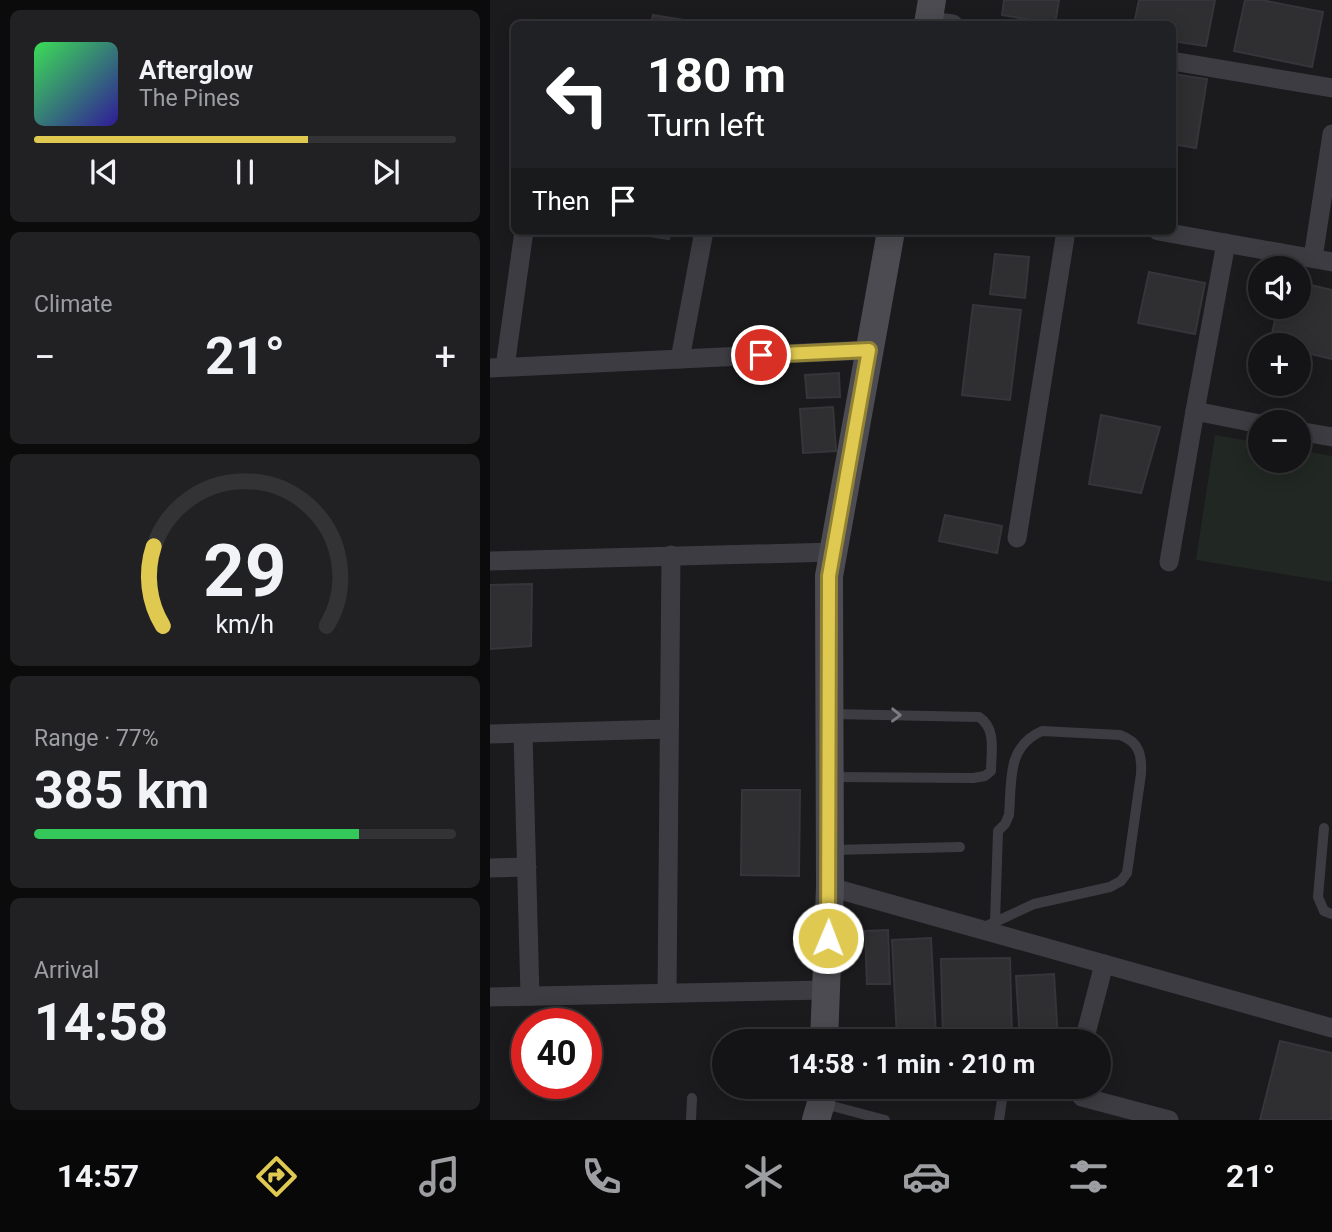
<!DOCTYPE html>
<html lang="en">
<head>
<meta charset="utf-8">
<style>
  :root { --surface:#141416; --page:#212123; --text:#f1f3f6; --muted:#9d9ea1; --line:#333335; --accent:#e0c950 }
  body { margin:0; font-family:Roboto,sans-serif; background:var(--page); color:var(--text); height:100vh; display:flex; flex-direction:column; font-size:26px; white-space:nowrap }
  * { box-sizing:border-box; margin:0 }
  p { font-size:23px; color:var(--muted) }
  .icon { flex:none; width:38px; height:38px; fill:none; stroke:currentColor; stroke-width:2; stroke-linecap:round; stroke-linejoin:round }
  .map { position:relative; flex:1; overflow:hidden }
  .drawer { display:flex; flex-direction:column; gap:10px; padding:10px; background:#0b0b0c; width:490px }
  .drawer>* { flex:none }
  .banner { position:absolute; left:21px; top:21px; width:665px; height:214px; border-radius:10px; box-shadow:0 4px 18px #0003,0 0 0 2px var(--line); background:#202124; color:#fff; overflow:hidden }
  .tools { position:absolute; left:758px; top:256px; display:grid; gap:14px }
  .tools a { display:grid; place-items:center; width:63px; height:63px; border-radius:50%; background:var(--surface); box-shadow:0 4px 18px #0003,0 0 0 2px var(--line); font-size:35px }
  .speed { position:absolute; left:21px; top:1008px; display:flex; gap:14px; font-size:35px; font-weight:700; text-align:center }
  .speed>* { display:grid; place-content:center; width:91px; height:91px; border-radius:50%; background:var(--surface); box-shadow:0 4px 18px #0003,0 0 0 2px var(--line); line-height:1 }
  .speed .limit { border:10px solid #d22; background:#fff; color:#111 }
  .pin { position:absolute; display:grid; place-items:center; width:60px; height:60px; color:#fff; margin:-30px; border:4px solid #fff; border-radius:50%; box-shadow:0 2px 7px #0007 }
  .me { position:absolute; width:77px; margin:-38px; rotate:1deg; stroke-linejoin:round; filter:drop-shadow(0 0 5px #0008) }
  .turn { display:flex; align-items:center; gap:24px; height:147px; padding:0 21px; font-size:32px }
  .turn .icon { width:91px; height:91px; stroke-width:2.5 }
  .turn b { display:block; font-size:49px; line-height:60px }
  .then { display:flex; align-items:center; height:66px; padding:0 21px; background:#0003; gap:14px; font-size:26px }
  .big { font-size:52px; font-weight:700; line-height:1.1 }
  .drawer .tile { flex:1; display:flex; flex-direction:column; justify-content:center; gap:10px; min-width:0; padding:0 24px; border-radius:10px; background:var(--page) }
  .drawer .dial { align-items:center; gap:0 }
  .dial svg { height:182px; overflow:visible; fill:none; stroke:var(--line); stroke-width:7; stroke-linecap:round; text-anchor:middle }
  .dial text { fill:var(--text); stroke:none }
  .song { display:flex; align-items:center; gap:21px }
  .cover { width:84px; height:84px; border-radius:10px; background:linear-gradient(135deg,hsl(130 70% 55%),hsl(250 70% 35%)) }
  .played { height:7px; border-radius:4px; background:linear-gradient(90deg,var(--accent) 65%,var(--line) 65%) }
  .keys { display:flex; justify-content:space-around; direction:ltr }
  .heat { display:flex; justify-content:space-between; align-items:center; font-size:38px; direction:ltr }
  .charge { height:10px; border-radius:5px; background:linear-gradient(90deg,#34c759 77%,var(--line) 0) }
  .trip { position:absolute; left:222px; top:1029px; width:399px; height:70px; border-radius:35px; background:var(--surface); box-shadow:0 4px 18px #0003,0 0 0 2px var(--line); font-weight:700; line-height:70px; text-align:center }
  .tab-bar { display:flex; height:112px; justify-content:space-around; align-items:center; background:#080809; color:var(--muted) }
  .tab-bar .icon { width:49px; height:49px }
  .tab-bar .current { color:var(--accent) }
  .tab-bar b { font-size:32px; color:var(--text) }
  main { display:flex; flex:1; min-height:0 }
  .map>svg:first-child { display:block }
  .green { fill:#212823 }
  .building { fill:#2f2e31; stroke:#363539; stroke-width:2 }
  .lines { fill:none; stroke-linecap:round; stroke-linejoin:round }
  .lane { stroke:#3c3c42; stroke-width:10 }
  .street { stroke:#3c3c42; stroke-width:19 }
  .secondary { stroke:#4b4b51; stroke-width:28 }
  .oneway { stroke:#7b7c85 }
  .route-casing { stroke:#928334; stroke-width:18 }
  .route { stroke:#e0c950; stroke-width:12 }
</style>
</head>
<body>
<main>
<section class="drawer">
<div class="tile">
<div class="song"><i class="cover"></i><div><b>Afterglow</b><p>The Pines</p></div></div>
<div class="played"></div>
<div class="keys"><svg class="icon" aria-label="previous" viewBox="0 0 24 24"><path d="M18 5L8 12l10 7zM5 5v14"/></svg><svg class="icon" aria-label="pause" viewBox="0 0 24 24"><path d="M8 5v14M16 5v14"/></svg><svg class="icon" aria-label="next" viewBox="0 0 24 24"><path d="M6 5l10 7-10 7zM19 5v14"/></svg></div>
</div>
<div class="tile"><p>Climate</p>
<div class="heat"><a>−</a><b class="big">21°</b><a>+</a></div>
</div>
<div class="tile dial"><svg viewBox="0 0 100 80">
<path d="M14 69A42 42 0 1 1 86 69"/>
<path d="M14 69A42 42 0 0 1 10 34" stroke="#e0c950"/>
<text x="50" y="56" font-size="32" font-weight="700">29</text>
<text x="50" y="72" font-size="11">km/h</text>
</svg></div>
<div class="tile"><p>Range · 77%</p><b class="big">385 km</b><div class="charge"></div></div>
<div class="tile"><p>Arrival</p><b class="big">14:58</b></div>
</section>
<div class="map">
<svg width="842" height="1120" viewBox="0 0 842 1120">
  <rect width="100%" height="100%" fill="#1b1b1d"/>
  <path class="green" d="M725 435 770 443V460H808L809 450 842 456V582L706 560Z"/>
  <g class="building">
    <path d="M514 0H569L565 24 512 15Z"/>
    <path d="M649 0H725L716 46 682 41V24H644Z"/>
    <path d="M755 0H771L833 12 822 67 744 51Z"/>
    <path d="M163 15 218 24H161Z"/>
    <path d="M682 74 717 79 706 148 682 144Z"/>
    <path d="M128 231H181L179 239Z"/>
    <path d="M505 254 539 257 535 298 500 294Z"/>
    <path d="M659 272 715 283 705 334 648 323Z"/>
    <path d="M808 282 842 290V359L808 351V345L780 343 788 306H808Z"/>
    <path d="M483 305 531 310 520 400 472 395Z"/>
    <path d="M349 373 350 397 317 398 315 375Z"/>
    <path d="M343 407 346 451 313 453 310 409Z"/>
    <path d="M611 415 670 427 651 493 599 484Z"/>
    <path d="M455 515 512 526 507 553 449 541Z"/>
    <path d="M42 584 41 646 0 649V585Z"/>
    <path d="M252 790H310L309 876 251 875Z"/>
    <path d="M398 930 400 984H377L375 931Z"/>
    <path d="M441 938 446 1036 407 1038 402 940Z"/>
    <path d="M520 958 522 1041H453L451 959Z"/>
    <path d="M564 974 568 1041H530L526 976Z"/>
    <path d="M790 1041 842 1053 841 1120H770Z"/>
  </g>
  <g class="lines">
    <g class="lane">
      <path d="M342 714 489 717C507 729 501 752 501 771L495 776 483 778 342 777"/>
      <path d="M834 828 828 897 834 911 842 914"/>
      <path d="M343 850 470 847"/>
      <path d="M492 928 544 904 620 887 631 881 637 873 651 774C652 756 650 742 630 735L552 731C516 747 522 781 519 815L515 824 508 831 505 922"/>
      <path d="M331 1103 395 1120"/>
      <path d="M201 1120 202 1098"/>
      <path d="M509 1120 512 1100"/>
    </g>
    <g class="street">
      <path d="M439 21 463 24"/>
      <path d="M682 61 842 88"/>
      <path d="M668 231 842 262"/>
      <path d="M736 243 705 411 770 424"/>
      <path d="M823 258 842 134"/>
      <path d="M190 359 214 231"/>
      <path d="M15 367 34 231"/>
      <path d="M0 368 379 350"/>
      <path d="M808 431 842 437"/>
      <path d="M527 538 576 231"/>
      <path d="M0 561 344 552"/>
      <path d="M679 562 705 411"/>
      <path d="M33 733 40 996"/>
      <path d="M0 734 179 729"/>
      <path d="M0 868 37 867"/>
      <path d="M340 887 842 1028"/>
      <path d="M177 993 181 555"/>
      <path d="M0 997 337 990"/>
      <path d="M594 1041 614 964"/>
      <path d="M586 1087 592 1097 679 1120"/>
    </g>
    <g class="secondary">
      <path d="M438 24 442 0"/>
      <path d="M334 1041 340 887 339 576 401 231"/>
      <path d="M326 1120 331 1103 332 1087"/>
    </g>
  </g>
  <defs><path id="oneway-chevron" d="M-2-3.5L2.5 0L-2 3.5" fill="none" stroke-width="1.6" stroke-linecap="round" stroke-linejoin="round" transform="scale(1.75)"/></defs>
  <use class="oneway" href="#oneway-chevron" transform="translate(406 715) rotate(1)"/>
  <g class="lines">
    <defs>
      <path id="route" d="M271 355 379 350 339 576 338 938"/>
    </defs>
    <use href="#route" class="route-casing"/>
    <use href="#route" class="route"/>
  </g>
</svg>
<div class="tools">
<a><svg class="icon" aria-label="sound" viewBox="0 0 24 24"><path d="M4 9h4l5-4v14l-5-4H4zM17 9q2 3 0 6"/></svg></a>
<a>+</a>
<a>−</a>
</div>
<div class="speed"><div class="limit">40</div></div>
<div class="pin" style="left:271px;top:355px;background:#d93025"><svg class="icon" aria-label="arrive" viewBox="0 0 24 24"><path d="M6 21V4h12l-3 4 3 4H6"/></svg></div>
<svg class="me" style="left:338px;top:938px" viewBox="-20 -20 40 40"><circle r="17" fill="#e0c950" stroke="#fff" stroke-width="3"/><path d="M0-11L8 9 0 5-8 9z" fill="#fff"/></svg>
<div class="trip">14:58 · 1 min · 210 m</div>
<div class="banner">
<div class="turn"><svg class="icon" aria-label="left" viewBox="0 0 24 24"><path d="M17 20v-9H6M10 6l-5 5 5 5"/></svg><div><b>180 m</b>Turn left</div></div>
<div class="then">Then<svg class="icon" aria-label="arrive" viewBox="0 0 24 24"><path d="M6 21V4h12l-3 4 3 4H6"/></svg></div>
</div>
</div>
</main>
<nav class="tab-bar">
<b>14:57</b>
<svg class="icon current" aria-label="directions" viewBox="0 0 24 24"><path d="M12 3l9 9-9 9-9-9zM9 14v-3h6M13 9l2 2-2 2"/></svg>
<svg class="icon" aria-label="music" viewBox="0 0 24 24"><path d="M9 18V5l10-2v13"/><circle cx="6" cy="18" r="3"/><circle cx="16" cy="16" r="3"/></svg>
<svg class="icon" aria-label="phone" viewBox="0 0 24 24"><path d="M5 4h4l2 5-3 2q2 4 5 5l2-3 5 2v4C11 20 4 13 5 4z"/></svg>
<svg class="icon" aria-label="climate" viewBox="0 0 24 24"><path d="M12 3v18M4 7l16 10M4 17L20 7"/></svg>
<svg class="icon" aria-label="car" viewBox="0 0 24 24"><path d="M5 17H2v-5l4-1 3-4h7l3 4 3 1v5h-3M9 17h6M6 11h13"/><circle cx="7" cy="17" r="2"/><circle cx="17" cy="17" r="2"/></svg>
<svg class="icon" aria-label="filters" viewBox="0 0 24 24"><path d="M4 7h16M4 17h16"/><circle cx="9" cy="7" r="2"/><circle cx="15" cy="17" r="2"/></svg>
<b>21°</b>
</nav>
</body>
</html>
